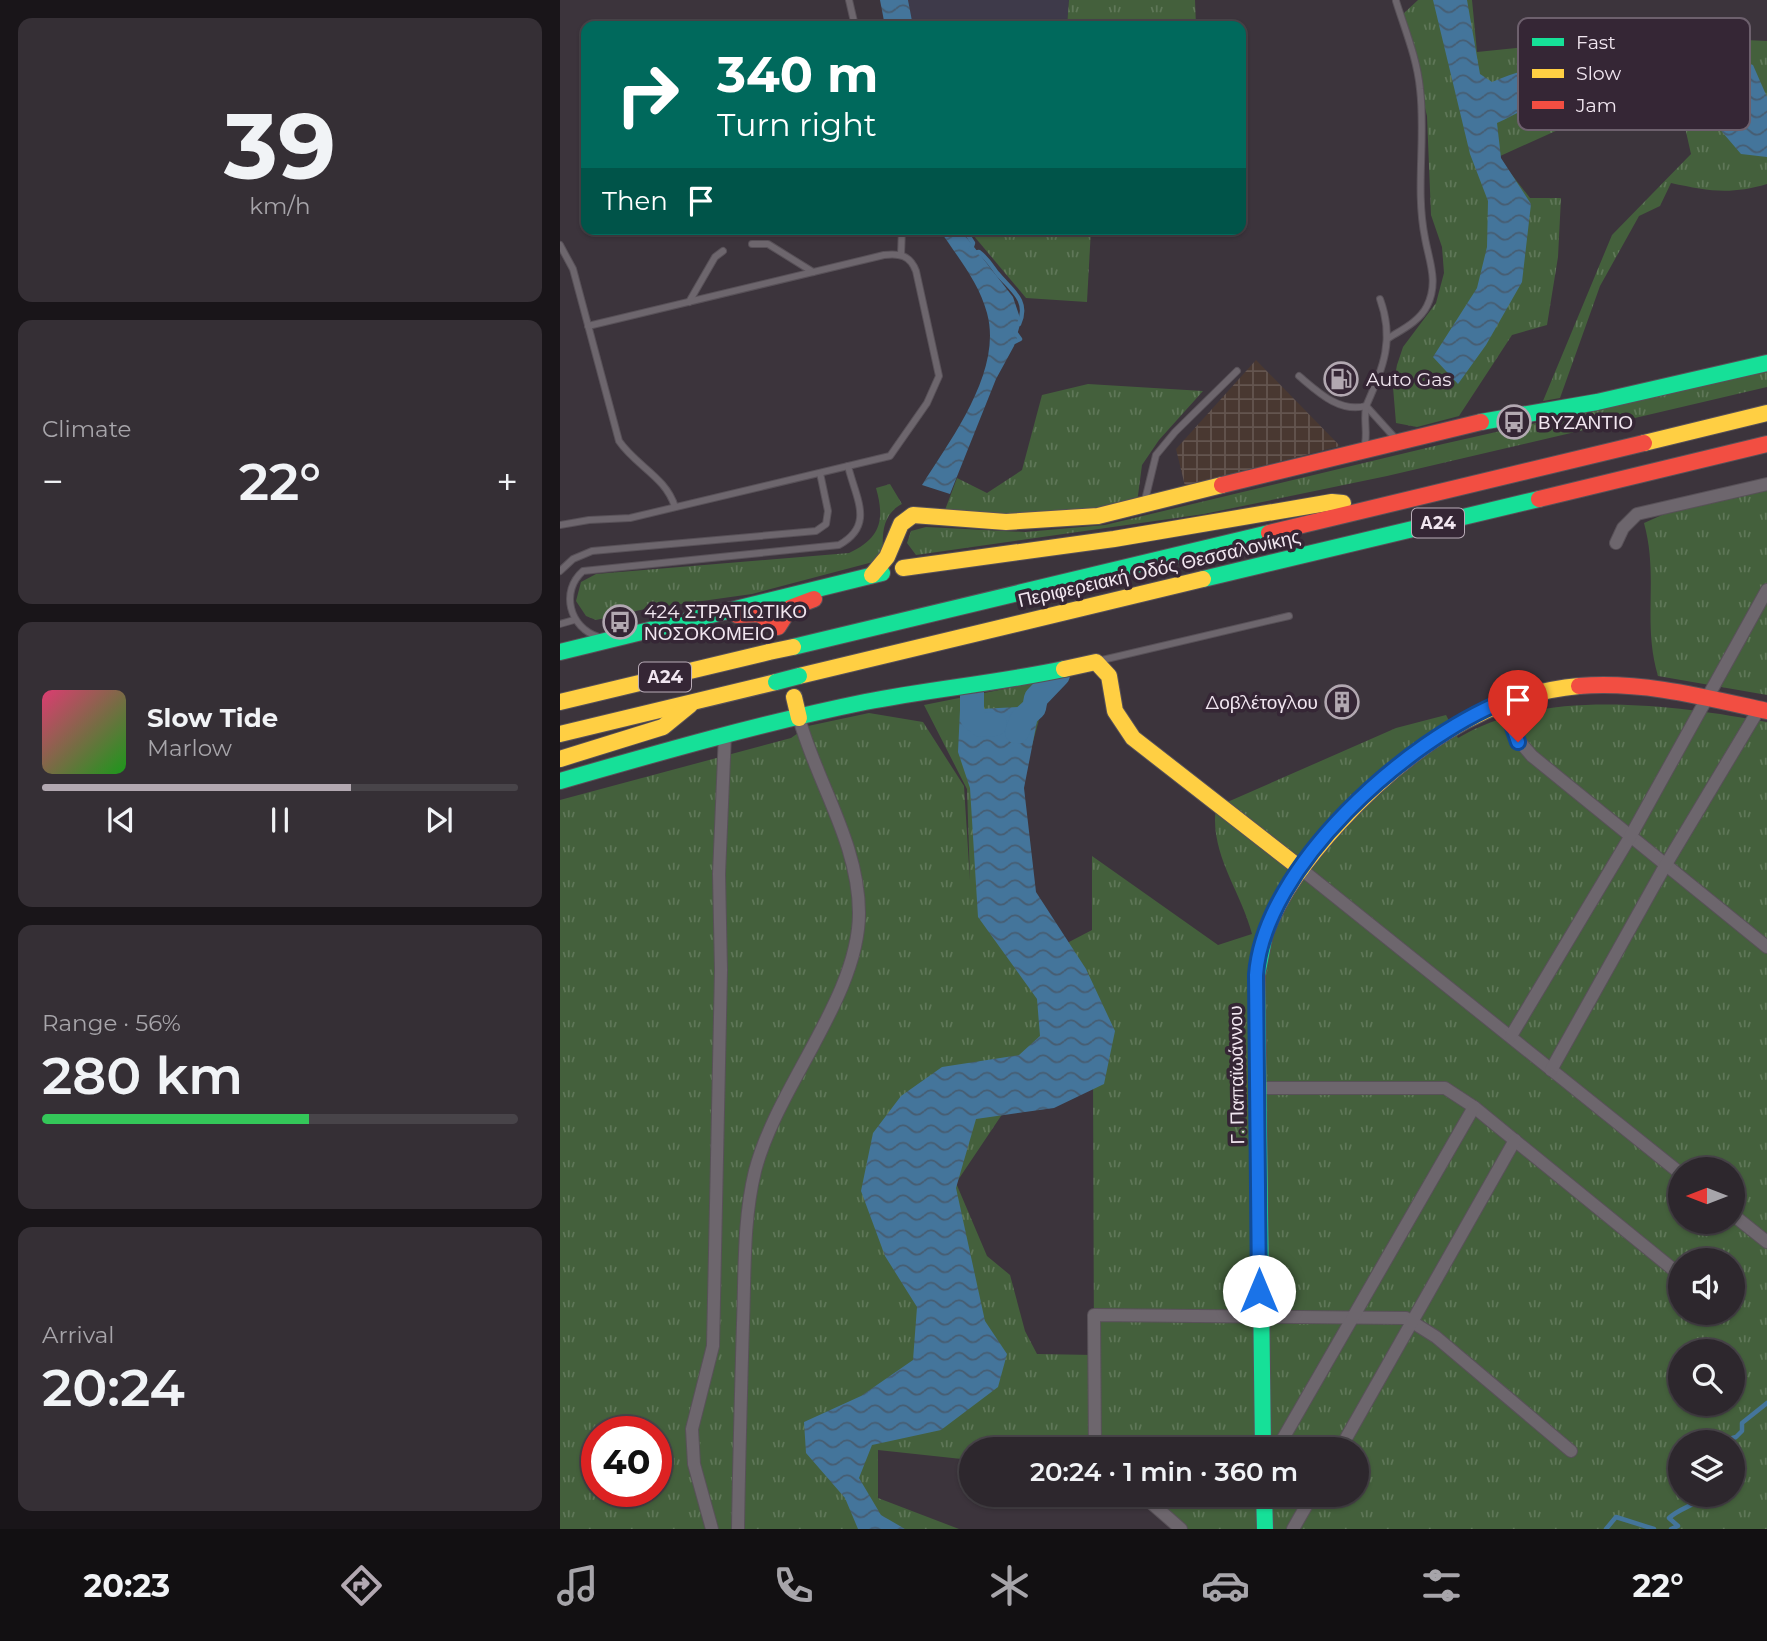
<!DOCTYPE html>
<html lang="en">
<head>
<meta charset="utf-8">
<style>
  :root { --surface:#2d272d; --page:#352f35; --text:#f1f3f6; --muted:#a7a5aa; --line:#484449; --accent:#b2a8b1 }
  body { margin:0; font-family:Montserrat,sans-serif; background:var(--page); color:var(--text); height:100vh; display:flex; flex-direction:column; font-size:26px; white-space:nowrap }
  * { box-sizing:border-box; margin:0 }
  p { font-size:23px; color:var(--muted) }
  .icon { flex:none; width:38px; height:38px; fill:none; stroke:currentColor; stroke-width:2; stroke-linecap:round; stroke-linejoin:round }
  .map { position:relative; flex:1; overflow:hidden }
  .sheet { display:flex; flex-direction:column; gap:18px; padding:18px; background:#191519; width:560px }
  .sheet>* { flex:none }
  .top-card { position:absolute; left:21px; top:21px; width:665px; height:214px; border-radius:14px; box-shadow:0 2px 5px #0004,0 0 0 2px var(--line); background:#00695c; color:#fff; overflow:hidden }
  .needle { width:46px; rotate:270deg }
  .buttons { position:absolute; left:1108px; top:1157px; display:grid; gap:14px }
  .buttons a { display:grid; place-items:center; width:77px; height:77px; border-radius:50%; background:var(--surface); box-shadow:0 2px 5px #0004,0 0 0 2px var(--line); font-size:35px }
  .speed { position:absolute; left:21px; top:1416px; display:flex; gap:14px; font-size:35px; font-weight:700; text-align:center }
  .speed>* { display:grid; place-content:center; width:91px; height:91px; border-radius:50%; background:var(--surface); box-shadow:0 2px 5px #0004,0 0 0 2px var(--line); line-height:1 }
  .speed .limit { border:10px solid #d22; background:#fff; color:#111 }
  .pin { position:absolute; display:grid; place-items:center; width:60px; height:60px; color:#fff; margin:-72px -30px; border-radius:50% 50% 50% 0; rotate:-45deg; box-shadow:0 0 7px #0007 }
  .pin .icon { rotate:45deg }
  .me { position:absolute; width:77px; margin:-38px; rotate:0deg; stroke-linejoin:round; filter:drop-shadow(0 0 5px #0008) }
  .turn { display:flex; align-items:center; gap:24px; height:147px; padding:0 21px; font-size:32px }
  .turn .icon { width:91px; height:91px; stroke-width:2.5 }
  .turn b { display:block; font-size:49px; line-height:60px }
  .then { display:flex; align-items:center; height:66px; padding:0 21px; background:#0003; gap:14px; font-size:26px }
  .big { font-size:52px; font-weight:600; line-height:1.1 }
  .sheet .card { flex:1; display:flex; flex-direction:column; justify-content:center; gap:10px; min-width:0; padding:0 24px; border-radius:14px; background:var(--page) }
  .sheet .dial { align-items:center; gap:0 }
  .dial b { font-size:91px; line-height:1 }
  .song { display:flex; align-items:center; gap:21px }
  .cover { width:84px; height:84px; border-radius:10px; background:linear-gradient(135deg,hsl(340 70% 55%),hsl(120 70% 35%)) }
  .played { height:7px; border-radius:4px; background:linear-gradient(90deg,var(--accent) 65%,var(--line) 65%) }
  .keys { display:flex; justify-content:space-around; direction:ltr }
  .heat { display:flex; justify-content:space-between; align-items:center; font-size:38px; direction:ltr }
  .charge { height:10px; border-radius:5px; background:linear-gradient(90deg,#34c759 56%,var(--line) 0) }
  .trip { position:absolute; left:399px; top:1437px; width:410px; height:70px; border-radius:35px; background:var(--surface); box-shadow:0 2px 5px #0004,0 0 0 2px var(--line); font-weight:600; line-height:70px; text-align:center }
  .tabs { display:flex; height:112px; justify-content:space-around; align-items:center; background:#121012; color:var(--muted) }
  .tabs .icon { width:49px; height:49px }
  .tabs .on { color:var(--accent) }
  .tabs b { font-size:32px; color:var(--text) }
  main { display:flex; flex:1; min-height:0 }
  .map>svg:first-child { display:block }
  .commercial { fill:#3e3a4a }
  .industrial { fill:url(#industrial-grid) }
  .grass { fill:url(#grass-tufts); fill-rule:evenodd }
  .water { fill:url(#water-waves) }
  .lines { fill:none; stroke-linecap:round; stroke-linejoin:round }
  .stream { stroke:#44759b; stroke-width:4.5 }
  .river { stroke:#44759b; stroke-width:24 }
  .lane-casing { stroke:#585158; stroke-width:8 }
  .street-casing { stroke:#585158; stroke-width:14 }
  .fast-casing { stroke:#585158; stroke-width:18 }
  .slow-casing { stroke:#585158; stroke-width:18 }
  .jam-casing { stroke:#585158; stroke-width:18 }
  .lane { stroke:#6d666d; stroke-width:6 }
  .street { stroke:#6d666d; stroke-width:12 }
  .fast { stroke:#16e098; stroke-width:16 }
  .slow { stroke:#ffcf43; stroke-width:16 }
  .jam { stroke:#f24e42; stroke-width:16 }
  .fast-bridge-casing { stroke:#585158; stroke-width:18; stroke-linecap:butt }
  .slow-bridge-casing { stroke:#585158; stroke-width:18; stroke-linecap:butt }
  .fast-bridge { stroke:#16e098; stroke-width:16 }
  .slow-bridge { stroke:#ffcf43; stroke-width:16 }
  .route-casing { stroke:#114b97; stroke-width:18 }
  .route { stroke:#1a73e8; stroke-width:12 }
  .labels { text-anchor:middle; stroke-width:7; stroke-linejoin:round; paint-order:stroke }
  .shield { fill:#352635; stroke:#b9acb8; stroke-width:2 }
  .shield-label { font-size:18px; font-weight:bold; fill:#f1e6f0 }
  .poi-label { font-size:19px; fill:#f1e6f0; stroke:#352635; text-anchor:start }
  .street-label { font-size:19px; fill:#f1e6f0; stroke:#352635 }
  .key { fill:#352635; stroke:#6d606d; stroke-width:2 }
  .key-label { font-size:19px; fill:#f1e6f0 }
</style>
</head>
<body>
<main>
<section class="sheet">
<div class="card dial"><b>39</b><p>km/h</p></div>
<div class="card"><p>Climate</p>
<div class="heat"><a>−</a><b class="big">22°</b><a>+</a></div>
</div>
<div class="card">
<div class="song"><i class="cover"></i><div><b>Slow Tide</b><p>Marlow</p></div></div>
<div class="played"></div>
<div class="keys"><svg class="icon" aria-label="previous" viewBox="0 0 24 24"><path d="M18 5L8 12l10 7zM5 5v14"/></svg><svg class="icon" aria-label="pause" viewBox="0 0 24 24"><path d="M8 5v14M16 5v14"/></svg><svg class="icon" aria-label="next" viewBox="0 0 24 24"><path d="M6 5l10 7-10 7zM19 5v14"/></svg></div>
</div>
<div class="card"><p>Range · 56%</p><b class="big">280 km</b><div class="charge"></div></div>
<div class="card"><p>Arrival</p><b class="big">20:24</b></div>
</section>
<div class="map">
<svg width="1207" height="1529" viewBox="0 0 1207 1529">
  <defs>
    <pattern id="industrial-grid" width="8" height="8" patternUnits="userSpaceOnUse" patternTransform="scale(1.75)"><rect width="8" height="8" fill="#493831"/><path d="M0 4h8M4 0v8" fill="none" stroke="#64554f"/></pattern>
    <pattern id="grass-tufts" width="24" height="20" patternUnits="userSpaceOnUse" patternTransform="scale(1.75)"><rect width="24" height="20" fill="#44603c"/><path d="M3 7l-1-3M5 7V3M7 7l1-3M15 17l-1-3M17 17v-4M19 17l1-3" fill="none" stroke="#5f7758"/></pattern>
    <pattern id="water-waves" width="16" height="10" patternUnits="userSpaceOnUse" patternTransform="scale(1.75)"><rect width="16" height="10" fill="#44759b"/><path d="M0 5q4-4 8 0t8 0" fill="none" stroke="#465d72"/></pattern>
  </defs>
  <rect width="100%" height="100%" fill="#3c343c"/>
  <path class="commercial" d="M348 0H509L507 26H353Z"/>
  <path class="industrial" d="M696 360 780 446 625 486 616 449Z"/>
  <g class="grass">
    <path d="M509 0H635L636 26H507Z"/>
    <path d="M858 0H912L917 52 1080 35 1207 41V184C1170 195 1148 191 1111 183L1100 206 1079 216 1040 286 1000 398 983 401 1052 235 1131 154 1122 114 1087 111 1020 120 938 157 970 198H1001L998 257 987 325 952 335 899 416 857 427 836 423 833 387 837 365 843 347 876 303 884 273 882 247 871 215 867 116 842 15Z"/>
    <path d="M408 229H531L527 302 466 298Z"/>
    <path d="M1207 371V387L827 476 644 514 356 555 347 543 351 531 366 527 465 532 545 525 883 444Z"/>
    <path d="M528 384 643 391 599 440 582 465 577 503 464 518 385 510 397 478 427 493 462 470 482 395Z"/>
    <path d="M330 484 342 504C323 514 322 532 323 552L313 562 192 594 85 609 36 620 26 616 16 601 21 582 36 574 289 553C321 538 325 520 316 488Z"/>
    <path d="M1207 488V695L1098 676C1082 621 1099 578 1084 523L1111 511Z"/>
    <path d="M499 678 481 712 445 845 486 954 532 930V856L658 945 692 934C681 891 649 853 656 807L836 728 886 715 898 738C982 687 1114 705 1207 722V1529H620L575 1495 796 1494V1449H411V1460L318 1450V1498L399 1529H0V800L231 738 248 726 309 713 363 722 404 786 410 881 407 789 364 705ZM533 1070 534 1355 477 1354 465 1331 450 1275 427 1256 396 1183 445 1110ZM1120 1169H1172V1222H1120ZM1120 1260H1172V1312H1120ZM1120 1351H1172V1404H1120ZM37 1432H96V1491H37ZM1120 1442H1172V1494H1120Z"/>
  </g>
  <g class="water">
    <path d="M320 0H348L353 26H325Z"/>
    <path d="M873 0H907L920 74 932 82C975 64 1014 58 1060 62L1072 52 1101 48H1152L1193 65 1207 97V157L1181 154 1157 126 1145 87C1093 96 1038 85 987 100 970 105 953 116 937 123L941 158 971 204 962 282 926 345 898 384 873 357 917 288 927 247 928 201 910 154Z"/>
    <path d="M379 229H400L453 297 461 321 454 346 436 379 390 494 362 485C391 439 443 371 427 313 419 282 396 255 379 229Z"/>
    <path d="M480 706 464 788 476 892 526 969 555 1031 544 1084 494 1108 416 1119 396 1188 425 1321 447 1354 438 1387 381 1430 312 1445 299 1478 321 1515 345 1529H298L285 1498 246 1453 244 1422 301 1396 353 1360 357 1307 325 1256 301 1191 313 1133 341 1096 382 1067 459 1055 480 1036 477 999 418 917 410 788 398 752 400 710Z"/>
  </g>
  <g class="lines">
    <g class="stream">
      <path d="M404 229 413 243 411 249"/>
      <path d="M413 253 419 252C427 258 431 265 437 273 450 289 470 300 459 324"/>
      <path d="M450 344 460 339 455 332"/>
      <path d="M1159 1442 1176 1437 1182 1431V1423L1207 1403"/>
      <path d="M1046 1529 1056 1517 1094 1529"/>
      <path d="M1111 1529 1118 1526 1109 1518C1121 1507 1136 1506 1146 1494"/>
    </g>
    <g class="river">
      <path d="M412 692V718L421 725 435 724"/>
      <path d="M457 732 462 719 474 708 476 698 498 675"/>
    </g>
    <defs>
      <g id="lane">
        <path d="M289 0 295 26"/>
        <path d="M192 244H208L253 272"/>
        <path d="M0 245 13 269 59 441C76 466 106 477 115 507"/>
        <path d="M341 255 342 229"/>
        <path d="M129 302 155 257 163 251"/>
        <path d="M827 339C841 330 859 322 867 306 879 282 869 261 865 238 855 189 866 138 860 89 857 58 845 30 836 1"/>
        <path d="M739 376C758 392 779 413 806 406"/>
        <path d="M807 407 835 438"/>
        <path d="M804 448C809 434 802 417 807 404 823 367 835 340 820 299"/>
        <path d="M585 500 596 455 615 432 677 371"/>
        <path d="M0 525 29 520 70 518 330 456 367 403 379 376 356 271C350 255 339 253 324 255L28 326"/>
        <path d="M0 571 13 559 32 551 256 531 266 524 268 511 260 473"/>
        <path d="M0 624 14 620"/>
        <path d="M39 637C9 628 0 591 23 571L279 545C315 525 296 499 288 466"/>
        <path d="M538 661 729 616"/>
      </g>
      <g id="street">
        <path d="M1056 543 1063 528 1077 514 1207 484"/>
        <path d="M944 701 954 735 972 756 1207 947"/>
        <path d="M741 869 1120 1173"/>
        <path d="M951 1036 1070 837 1207 590"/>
        <path d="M991 1070 1105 866 1199 709"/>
        <path d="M698 1088H885L914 1107 1120 1275"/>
        <path d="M1172 1214 1207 1242"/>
        <path d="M535 1449 534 1315 846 1318 876 1337 1011 1451"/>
        <path d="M717 1449 914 1107"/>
        <path d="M780 1449 955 1140"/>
        <path d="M581 1494 621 1529"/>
        <path d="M152 1529 134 1464 132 1429 153 1346 161 970 159 874 165 734"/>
        <path d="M178 1529C179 1460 181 1392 183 1323 185 1272 183 1220 195 1171 217 1086 299 997 299 913 299 844 257 783 239 718"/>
        <path d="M733 1529 753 1494"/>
      </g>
      <g id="fast">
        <path d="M921 422 1037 402 1207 363"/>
        <path d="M643 579 979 499"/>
        <path d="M233 647 709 533"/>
        <path d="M0 652 322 573"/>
        <path d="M0 781C101 752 202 723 305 702 371 689 438 683 504 669"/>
        <path d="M703 1449 697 975 705 934"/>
        <path d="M704 1494 705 1529"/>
      </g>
      <g id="slow">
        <path d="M1084 443 1207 413"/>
        <path d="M343 568 554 539 772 502 783 503"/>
        <path d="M312 575 327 557 341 524 353 515 446 522 538 516 662 485"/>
        <path d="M504 669 536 662 549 676 555 711 573 738 741 869"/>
        <path d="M239 676 643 579"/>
        <path d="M234 697 239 718"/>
        <path d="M0 702 209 652"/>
        <path d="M0 734 216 682"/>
        <path d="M0 759 103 727 130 705"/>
        <path d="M705 934C721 892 748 857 779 823 844 753 921 695 1019 686"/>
      </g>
      <g id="jam">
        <path d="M662 485 921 422"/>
        <path d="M979 499 1207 444"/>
        <path d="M709 533 1084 443"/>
        <path d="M177 615 199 614 218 627 230 608 254 599"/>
        <path d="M1019 686C1084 681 1144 697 1207 711"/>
      </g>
    </defs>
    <use href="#lane" class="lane-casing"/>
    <use href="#street" class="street-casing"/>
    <use href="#fast" class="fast-casing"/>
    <use href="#slow" class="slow-casing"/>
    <use href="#jam" class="jam-casing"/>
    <use href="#lane" class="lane"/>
    <use href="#street" class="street"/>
    <use href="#fast" class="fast"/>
    <use href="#slow" class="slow"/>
    <use href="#jam" class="jam"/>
    <defs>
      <path id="fast-bridge" d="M216 682 239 676"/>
      <path id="slow-bridge" d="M209 652 233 647"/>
    </defs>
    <use href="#fast-bridge" class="fast-bridge-casing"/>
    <use href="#slow-bridge" class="slow-bridge-casing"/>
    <use href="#fast-bridge" class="fast-bridge"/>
    <use href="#slow-bridge" class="slow-bridge"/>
  </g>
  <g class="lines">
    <defs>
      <path id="route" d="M699 1291 696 975C704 866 847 740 944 701L958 742"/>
    </defs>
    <use href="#route" class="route-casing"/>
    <use href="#route" class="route"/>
  </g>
  <defs>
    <symbol id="fuel-ring" viewBox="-11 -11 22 22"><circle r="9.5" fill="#352635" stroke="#b2a8b1" stroke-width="1.5"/><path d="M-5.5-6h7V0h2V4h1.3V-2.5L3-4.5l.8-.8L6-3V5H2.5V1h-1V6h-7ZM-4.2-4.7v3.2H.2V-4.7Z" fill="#b2a8b1"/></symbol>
    <symbol id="bus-ring" viewBox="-11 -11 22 22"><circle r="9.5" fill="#352635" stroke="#b2a8b1" stroke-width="1.5"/><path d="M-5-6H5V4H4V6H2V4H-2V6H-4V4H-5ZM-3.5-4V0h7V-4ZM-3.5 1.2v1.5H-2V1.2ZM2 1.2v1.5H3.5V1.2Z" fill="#b2a8b1"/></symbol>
    <symbol id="building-ring" viewBox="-11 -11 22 22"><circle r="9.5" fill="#352635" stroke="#b2a8b1" stroke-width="1.5"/><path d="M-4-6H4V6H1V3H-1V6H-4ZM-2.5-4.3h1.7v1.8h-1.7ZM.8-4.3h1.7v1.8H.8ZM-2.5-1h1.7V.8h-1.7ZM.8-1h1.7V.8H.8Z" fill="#b2a8b1"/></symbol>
  </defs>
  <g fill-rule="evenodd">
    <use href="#fuel-ring" x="762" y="360" width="38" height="38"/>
    <use href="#bus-ring" x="935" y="403" width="38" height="38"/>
    <use href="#bus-ring" x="41" y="603" width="38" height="38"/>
    <use href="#building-ring" x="763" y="683" width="38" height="38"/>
  </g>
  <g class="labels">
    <g class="shield">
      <rect x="852" y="508.5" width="52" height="29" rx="5"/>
      <rect x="79" y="662.5" width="52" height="29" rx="5"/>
    </g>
    <g class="shield-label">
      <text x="878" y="529">Α24</text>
      <text x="105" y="683">Α24</text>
    </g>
    <g class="poi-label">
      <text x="806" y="386">Auto Gas</text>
      <text x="978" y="429">ΒΥΖΑΝΤΙΟ</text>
      <text x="84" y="618">424 ΣΤΡΑΤΙΩΤΙΚΟ<tspan x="84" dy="22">ΝΟΣΟΚΟΜΕΙΟ</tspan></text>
      <text x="758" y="709" text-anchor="end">Δοβλέτογλου</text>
    </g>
    <g class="street-label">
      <text transform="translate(599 568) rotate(-13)" y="7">Περιφερειακή Οδός Θεσσαλονίκης</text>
      <text transform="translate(676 1075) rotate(-91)" y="7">Γ. Παπαϊωάννου</text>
    </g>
  </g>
  <rect x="958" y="18" width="232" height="112" rx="10" class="key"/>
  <rect x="972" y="38" width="32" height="8" fill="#16e098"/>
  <rect x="972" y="69" width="32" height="9" fill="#ffcf43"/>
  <rect x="972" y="101" width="32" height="8" fill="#f24e42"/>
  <g class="key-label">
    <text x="1016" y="49">Fast</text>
    <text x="1016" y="80">Slow</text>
    <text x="1016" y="112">Jam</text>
  </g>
</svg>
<div class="buttons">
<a><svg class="needle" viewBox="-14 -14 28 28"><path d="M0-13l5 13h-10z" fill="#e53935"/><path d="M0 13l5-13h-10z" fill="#a7a5aa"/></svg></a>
<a><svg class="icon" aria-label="sound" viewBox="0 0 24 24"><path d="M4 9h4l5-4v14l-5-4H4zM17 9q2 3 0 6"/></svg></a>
<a><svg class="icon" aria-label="search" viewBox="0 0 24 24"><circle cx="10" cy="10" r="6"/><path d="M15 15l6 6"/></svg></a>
<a><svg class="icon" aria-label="layers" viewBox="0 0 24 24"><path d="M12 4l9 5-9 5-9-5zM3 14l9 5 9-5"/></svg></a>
</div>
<div class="speed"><div class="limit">40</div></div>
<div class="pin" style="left:958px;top:742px;background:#d93025"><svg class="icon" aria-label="arrive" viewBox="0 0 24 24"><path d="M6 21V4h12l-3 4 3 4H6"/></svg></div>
<svg class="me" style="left:699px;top:1291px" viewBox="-20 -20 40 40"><circle r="19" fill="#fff"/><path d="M0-13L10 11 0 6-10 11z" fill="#1a73e8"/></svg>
<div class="trip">20:24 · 1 min · 360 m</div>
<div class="top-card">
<div class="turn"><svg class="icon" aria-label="right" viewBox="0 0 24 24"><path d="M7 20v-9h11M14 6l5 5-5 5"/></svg><div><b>340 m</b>Turn right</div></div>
<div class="then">Then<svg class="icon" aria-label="arrive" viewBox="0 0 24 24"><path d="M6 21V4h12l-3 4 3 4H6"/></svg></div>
</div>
</div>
</main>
<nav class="tabs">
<b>20:23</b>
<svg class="icon on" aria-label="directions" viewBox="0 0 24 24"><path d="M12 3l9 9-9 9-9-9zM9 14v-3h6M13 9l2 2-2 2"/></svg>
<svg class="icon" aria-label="music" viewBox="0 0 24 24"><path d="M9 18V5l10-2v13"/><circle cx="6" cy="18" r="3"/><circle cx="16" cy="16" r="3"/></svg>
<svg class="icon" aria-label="phone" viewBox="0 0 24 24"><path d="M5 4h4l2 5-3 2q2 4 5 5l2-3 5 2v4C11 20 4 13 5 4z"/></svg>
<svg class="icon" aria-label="climate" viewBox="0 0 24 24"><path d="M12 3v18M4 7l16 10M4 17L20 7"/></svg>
<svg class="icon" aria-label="car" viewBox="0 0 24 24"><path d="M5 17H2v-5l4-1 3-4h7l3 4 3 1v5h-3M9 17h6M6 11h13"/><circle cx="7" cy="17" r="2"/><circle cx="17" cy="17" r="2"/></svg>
<svg class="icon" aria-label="filters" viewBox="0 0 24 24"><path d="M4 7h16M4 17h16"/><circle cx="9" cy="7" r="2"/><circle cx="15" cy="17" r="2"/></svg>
<b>22°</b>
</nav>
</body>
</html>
